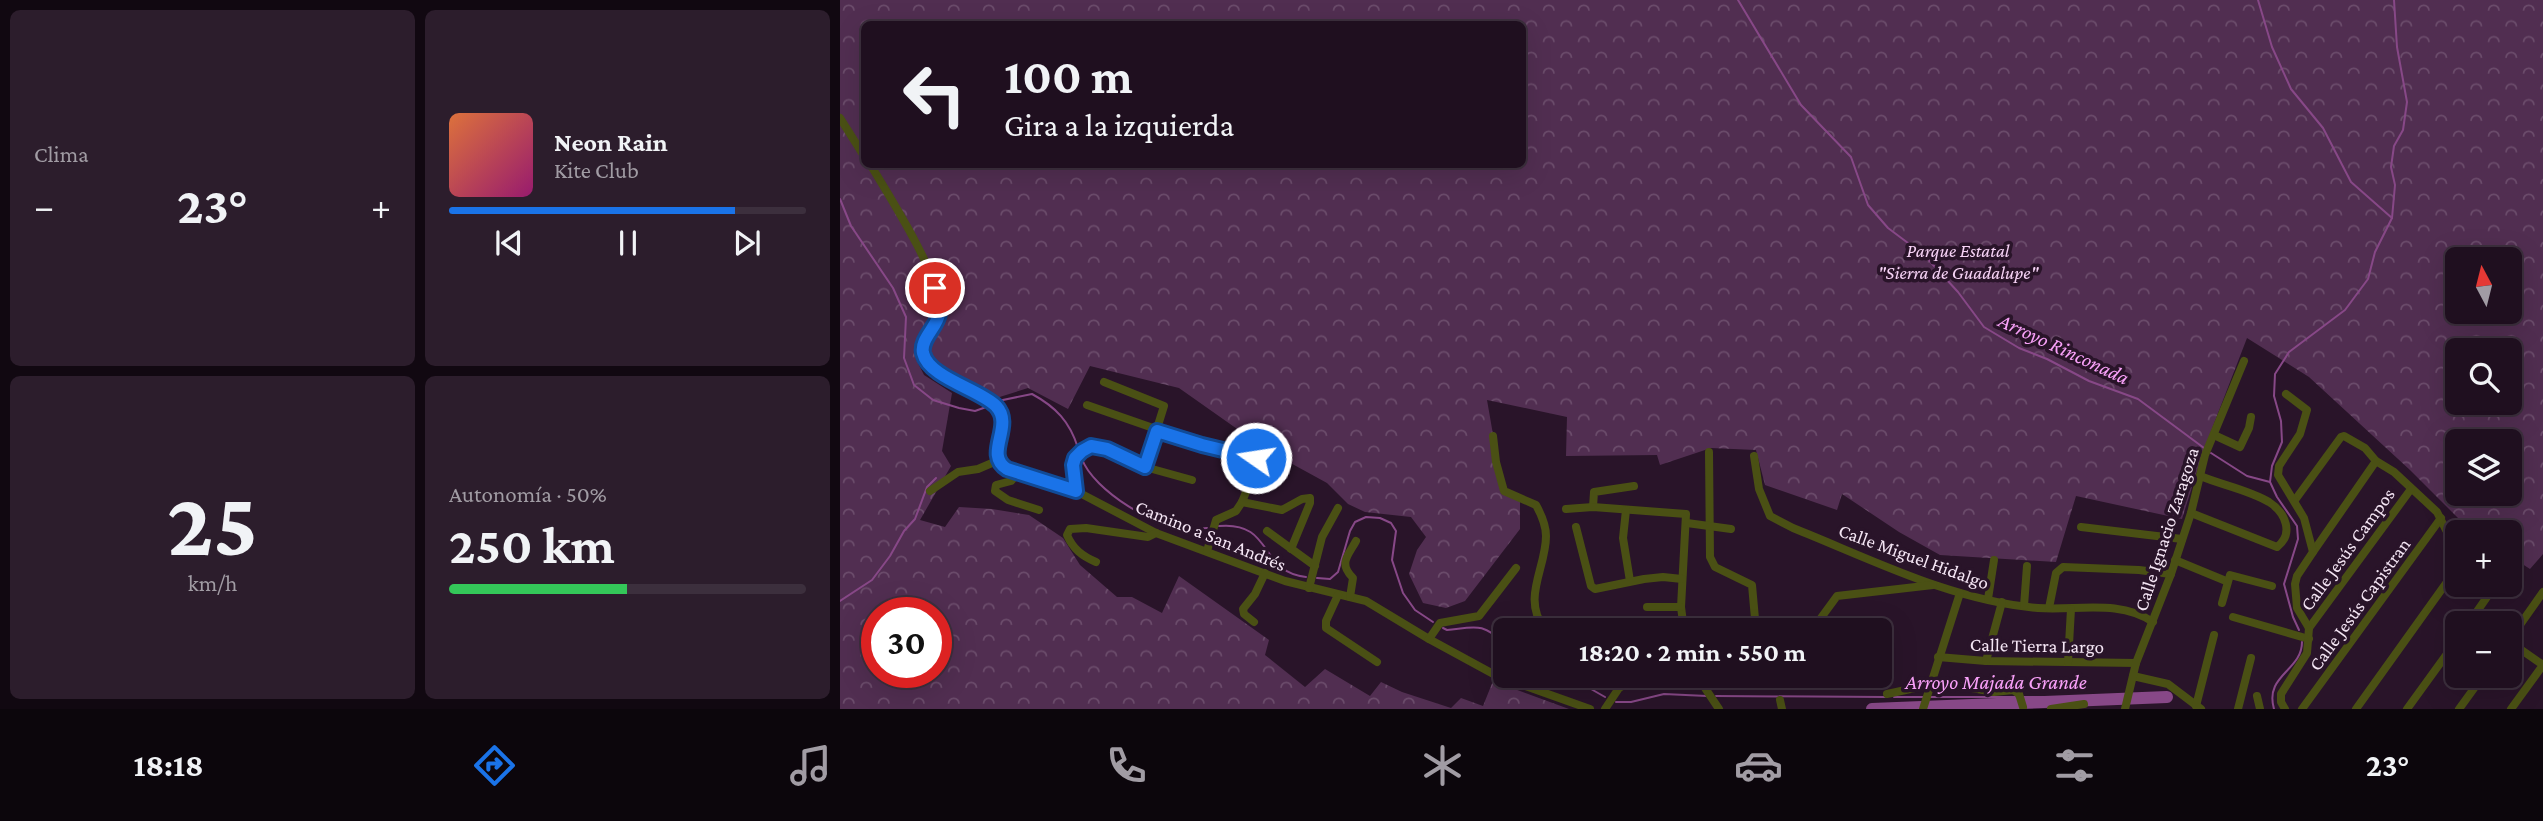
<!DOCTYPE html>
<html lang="es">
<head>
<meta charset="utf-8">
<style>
  :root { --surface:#1f0f1f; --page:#2c1d2c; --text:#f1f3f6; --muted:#a19ca4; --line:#3c2f3d; --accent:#1a73e8 }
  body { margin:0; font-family:"Crimson Pro",serif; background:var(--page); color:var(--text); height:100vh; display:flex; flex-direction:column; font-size:26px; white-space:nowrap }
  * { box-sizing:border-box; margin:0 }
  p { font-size:23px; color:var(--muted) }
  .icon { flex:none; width:38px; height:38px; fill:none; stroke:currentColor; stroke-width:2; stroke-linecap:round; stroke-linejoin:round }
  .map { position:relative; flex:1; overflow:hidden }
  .sheet { display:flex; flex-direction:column; gap:10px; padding:10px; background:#110811; width:840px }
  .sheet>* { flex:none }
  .hud { position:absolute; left:21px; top:21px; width:665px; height:147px; border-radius:10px; box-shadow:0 7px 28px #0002,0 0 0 2px var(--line); background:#1f0f1f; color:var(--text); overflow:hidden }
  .needle { width:46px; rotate:353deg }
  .buttons { position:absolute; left:1605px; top:247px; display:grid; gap:14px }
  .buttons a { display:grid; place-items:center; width:77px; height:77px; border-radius:10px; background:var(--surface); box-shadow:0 7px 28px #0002,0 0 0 2px var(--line); font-size:35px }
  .speed { position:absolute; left:21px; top:597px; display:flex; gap:14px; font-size:35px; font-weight:700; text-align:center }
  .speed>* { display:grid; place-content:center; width:91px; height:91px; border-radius:50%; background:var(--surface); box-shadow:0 7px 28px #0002,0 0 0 2px var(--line); line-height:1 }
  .speed .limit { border:10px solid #d22; background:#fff; color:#111 }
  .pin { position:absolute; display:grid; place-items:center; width:60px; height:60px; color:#fff; margin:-30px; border:4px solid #fff; border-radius:50%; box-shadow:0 2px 7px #0007 }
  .me { position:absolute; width:77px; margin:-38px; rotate:283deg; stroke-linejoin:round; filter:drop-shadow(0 0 5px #0008) }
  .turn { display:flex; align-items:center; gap:24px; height:147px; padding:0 28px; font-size:32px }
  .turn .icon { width:91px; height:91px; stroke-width:2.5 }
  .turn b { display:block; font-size:49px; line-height:60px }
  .big { font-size:52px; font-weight:700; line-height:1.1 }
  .sheet .widget { flex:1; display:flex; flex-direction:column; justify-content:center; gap:10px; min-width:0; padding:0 24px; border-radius:10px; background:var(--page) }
  .sheet .dial { align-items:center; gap:0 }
  .dial b { font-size:91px; line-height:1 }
  .song { display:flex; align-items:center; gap:21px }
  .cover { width:84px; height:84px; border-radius:10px; background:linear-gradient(135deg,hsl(20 70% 55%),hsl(320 70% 35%)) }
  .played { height:7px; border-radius:4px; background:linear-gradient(90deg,var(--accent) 80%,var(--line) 80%) }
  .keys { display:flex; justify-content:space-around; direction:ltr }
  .heat { display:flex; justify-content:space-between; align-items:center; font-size:38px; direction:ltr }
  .charge { height:10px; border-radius:5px; background:linear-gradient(90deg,#34c759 50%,var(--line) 0) }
  .sheet .tiles { flex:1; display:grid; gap:10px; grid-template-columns:repeat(2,1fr) }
  .trip { position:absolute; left:653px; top:618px; width:399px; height:70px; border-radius:10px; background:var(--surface); box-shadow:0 7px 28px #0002,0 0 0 2px var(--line); font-weight:700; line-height:70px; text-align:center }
  .dock { display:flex; height:112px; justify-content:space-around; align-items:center; background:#0c060c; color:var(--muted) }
  .dock .icon { width:49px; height:49px }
  .dock .active { color:var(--accent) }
  .dock b { font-size:32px; color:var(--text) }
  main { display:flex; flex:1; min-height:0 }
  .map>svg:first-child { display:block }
  .park { fill:url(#park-crowns); fill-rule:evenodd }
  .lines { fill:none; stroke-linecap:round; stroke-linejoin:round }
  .stream { stroke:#874887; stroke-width:2 }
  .river { stroke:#874887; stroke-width:12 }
  .minor { stroke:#4a5014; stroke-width:8 }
  .route-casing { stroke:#114b97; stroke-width:18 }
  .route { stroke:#1a73e8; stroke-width:12 }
  .labels { text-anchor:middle; stroke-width:7; stroke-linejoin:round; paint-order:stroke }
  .park-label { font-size:19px; font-style:italic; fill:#f7d3f6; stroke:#291429 }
  .street-label { font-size:19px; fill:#f4e5f4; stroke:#291429 }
  .water-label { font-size:21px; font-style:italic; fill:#f9a1f9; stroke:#291429 }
</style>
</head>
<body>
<main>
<section class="sheet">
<div class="tiles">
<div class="widget"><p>Clima</p>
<div class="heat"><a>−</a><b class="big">23°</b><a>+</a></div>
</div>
<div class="widget">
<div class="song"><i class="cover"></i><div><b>Neon Rain</b><p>Kite Club</p></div></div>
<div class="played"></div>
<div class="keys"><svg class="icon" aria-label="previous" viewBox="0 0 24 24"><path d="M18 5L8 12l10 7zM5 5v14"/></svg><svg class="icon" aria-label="pause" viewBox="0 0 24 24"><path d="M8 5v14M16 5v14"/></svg><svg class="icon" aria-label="next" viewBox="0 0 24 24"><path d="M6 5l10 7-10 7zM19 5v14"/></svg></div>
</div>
<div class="widget dial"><b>25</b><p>km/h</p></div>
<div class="widget"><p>Autonomía · 50%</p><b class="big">250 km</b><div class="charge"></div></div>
</div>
</section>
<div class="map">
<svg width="1703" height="709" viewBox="0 0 1703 709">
  <defs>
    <pattern id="park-crowns" width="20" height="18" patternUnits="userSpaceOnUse" patternTransform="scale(1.75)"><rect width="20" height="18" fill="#512e51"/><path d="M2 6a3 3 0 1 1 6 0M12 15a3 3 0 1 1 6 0" fill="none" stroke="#6b4c6b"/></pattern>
  </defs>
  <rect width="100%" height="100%" fill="#291429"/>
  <path class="park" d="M0 0H1703V554L1690 569 1670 556V532H1632L1570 470 1469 377 1407 338 1363 452 1342 519 1236 496 1216 562 1100 555 1059 532 1002 494 997 510 925 485 916 450 871 448 820 465 817 455 726 456 727 417 647 400 663 492 680 502V529L625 601 606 608 583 603 569 574 577 550 586 537 571 517 525 512 508 504 487 483 427 450 339 388 250 366 228 409 188 388 150 400 88 362 80 346 76 359 84 375 112 393 102 451 111 466 80 520 105 527 119 507 152 509 189 515 223 538 240 565 277 597H292L322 613 339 576 429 640 425 655 465 687 485 669 530 696 541 682 562 692 611 708 621 698 643 706 653 681 729 709H0ZM24 24H682V164H24ZM1617 259H1670V312H1617ZM1617 350H1670V402H1617ZM1617 441H1670V494H1617ZM37 612H96V672H37Z"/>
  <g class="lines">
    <g class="stream">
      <path d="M898 0 961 105 1011 157 1028 205 1048 228 1084 255 1118 292 1144 327 1179 348 1207 359 1249 381 1298 399 1364 448"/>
      <path d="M1418 0 1432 47 1451 89 1483 128 1511 182 1552 218"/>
      <path d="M0 199 11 226 53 288 66 317 64 358 74 385 93 400 119 408 135 411 149 406"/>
      <path d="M158 401 192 394C216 407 230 422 238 448"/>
      <path d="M1371 453 1407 476 1430 482"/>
      <path d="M242 459C253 490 318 530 351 530 356 530 362 528 367 528"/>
      <path d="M379 526C434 521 418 572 466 577"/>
      <path d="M477 578 490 579 498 572 510 531 515 522 526 517 540 518 551 523 556 531 552 560 563 593 575 610 593 622"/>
      <path d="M0 601 32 580 50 556 64 531 75 519 87 487 96 478"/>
      <path d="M603 628 607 630C636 627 642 622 665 644"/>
      <path d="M1459 630 1453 617 1444 584 1458 539 1457 526 1437 497 1430 482 1432 466 1442 442 1441 421 1434 396 1435 374 1449 352 1505 310 1528 279 1535 252 1552 218 1555 185 1551 167 1554 146 1563 130 1567 102 1557 47 1554 0"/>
      <path d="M680 676 697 684 737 681 765 697"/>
      <path d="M876 696 1045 697"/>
      <path d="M1054 697H1084"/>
      <path d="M1089 697H1175"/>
      <path d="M1184 697H1283"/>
      <path d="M1292 697H1327"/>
      <path d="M776 702H791L824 694 867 696"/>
      <path d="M1434 709C1424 675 1462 671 1462 642"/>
    </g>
    <path class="river" d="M1032 709 1327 697"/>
    <g class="minor">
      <path d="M0 118 24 156"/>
      <path d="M30 164C48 194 101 277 100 309 100 323 87 336 83 348 89 383 140 384 158 409 172 428 148 448 163 466L236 491 316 533 445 581 526 601 589 639 657 676 750 709"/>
      <path d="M264 382 324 406 305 467"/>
      <path d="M247 405 362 445 417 458 418 462 402 502 396 511 376 520 367 551"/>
      <path d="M1374 435 1400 447 1409 428 1411 417"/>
      <path d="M653 436 656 462 664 491 696 505C701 514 706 525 706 536 706 569 681 598 705 630"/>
      <path d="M869 452 870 557 875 567 912 585 916 630"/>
      <path d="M914 456 919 489 930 516 953 528C1031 559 1112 601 1198 608 1236 611 1279 599 1313 622"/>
      <path d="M178 473 171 481 156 485 155 491 168 500 199 510"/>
      <path d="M90 491 118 472 138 469 159 460"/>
      <path d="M236 491 233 465 235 458 242 451 251 446 267 449 305 467 352 480"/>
      <path d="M1455 500 1501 437 1504 436 1525 448 1536 461 1554 472 1597 512 1606 530 1617 537"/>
      <path d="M402 502 442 510 462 499 470 498V503L451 549"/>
      <path d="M753 507 754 492 794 486"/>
      <path d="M726 509 753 507 846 514 841 607 844 630"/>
      <path d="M786 510 783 538 790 581"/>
      <path d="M1351 513 1437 547C1454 534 1446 513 1429 502 1409 490 1382 485 1360 476"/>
      <path d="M847 523 891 529"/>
      <path d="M736 527 751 586 755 589 804 579 823 577 842 579"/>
      <path d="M1241 527 1342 539"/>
      <path d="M427 531 475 566"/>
      <path d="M1473 552 1536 461"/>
      <path d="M1335 560 1386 581"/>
      <path d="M256 562C242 556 233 549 227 535L230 529 246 528 308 537 316 533"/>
      <path d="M469 588 482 537 498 508"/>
      <path d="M498 595 486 621V628L537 662"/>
      <path d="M510 597 513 578C498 563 508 556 516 541"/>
      <path d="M1148 599 1154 560"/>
      <path d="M1382 603 1390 575 1432 586"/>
      <path d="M1184 606 1187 566"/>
      <path d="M807 607H841"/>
      <path d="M1209 608 1216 573 1223 567 1299 570 1331 574"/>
      <path d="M1393 617 1469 639"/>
      <path d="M414 622 404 614 403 609 415 594 425 573"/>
      <path d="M1629 623 1656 584"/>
      <path d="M1469 628 1571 489"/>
      <path d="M966 630 978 622 997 596 1093 585"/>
      <path d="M589 639 600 623 639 616 676 568"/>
      <path d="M1670 639 1703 592"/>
      <path d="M1670 642 1703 665 1671 709"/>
      <path d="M1098 657 1146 661 1296 663"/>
      <path d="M1146 661 1162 602"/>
      <path d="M1228 662 1231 609"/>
      <path d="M857 676 879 709"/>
      <path d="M1293 676 1328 684 1361 709"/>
      <path d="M1047 694 1089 685H1115L1154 692 1173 690 1179 694 1183 707"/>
      <path d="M1417 696 1420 709"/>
      <path d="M940 700 942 709"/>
      <path d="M1356 706 1374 635"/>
      <path d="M765 709 779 688 799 676"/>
      <path d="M1083 709 1120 593"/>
      <path d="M1211 709 1244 704"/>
      <path d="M1285 709 1296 663 1331 574 1351 513 1365 455 1404 361"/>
      <path d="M1398 709 1411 658"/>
      <path d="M1445 709 1441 702V694L1467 653 1469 628 1457 608 1455 584 1457 576 1473 552 1464 518 1438 475 1439 466 1460 434 1467 410 1446 394"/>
      <path d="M1462 709 1601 518"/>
      <path d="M1516 709 1617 568"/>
      <path d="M1567 709 1617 640"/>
      <path d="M1619 709 1643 676"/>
    </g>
  </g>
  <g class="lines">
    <defs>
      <path id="route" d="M95 288C97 296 101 305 99 314 97 327 80 339 83 353 89 378 139 389 156 406 175 426 143 454 167 469L236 491 233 465 235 458 242 451 251 446 267 449 305 467 317 431 362 445 416 458"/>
    </defs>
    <use href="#route" class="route-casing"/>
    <use href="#route" class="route"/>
  </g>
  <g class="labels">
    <g class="park-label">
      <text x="1118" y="257">Parque Estatal<tspan x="1118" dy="22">"Sierra de Guadalupe"</tspan></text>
    </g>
    <g class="street-label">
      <text transform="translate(1326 529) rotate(-72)" y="7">Calle Ignacio Zaragoza</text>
      <text transform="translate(371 535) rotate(22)" y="7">Camino a San Andrés</text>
      <text transform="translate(1507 549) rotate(-54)" y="7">Calle Jesús Campos</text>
      <text transform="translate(1074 556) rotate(20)" y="7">Calle Miguel Hidalgo</text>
      <text transform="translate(1519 604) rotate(-54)" y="7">Calle Jesús Capistran</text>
      <text transform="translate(1197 645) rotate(1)" y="7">Calle Tierra Largo</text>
    </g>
    <g class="water-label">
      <text transform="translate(1224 349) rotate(25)" y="7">Arroyo Rinconada</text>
      <text x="1156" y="689">Arroyo Majada Grande</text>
    </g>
  </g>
</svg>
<div class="buttons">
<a><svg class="needle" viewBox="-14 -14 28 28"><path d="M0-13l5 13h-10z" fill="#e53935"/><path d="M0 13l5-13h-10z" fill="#a19ca4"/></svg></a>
<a><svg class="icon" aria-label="search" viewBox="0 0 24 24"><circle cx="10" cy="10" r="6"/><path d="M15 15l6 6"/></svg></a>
<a><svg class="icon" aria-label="layers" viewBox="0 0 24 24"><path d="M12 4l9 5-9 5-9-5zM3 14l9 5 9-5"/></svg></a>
<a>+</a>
<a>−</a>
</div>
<div class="speed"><div class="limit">30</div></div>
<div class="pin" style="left:95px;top:288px;background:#d93025"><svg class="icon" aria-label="arrive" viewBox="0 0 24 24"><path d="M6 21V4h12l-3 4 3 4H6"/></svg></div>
<svg class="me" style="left:416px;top:458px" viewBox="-20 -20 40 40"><circle r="17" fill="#1a73e8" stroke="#fff" stroke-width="3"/><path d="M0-11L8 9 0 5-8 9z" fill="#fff"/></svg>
<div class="trip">18:20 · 2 min · 550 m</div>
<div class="hud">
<div class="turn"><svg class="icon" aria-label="left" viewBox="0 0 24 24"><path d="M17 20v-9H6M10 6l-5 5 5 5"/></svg><div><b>100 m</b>Gira a la izquierda</div></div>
</div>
</div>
</main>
<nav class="dock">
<b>18:18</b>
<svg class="icon active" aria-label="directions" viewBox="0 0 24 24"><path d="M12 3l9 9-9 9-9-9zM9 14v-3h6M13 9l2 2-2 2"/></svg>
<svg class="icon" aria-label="music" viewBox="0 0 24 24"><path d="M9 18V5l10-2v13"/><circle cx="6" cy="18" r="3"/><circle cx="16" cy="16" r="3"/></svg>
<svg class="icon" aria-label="phone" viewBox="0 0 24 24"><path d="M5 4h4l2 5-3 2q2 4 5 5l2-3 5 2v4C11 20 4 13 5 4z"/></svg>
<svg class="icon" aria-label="climate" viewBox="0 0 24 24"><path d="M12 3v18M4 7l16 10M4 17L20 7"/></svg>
<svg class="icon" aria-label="car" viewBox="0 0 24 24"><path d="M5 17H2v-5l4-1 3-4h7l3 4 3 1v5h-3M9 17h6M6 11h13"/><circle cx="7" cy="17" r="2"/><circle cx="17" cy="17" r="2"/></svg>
<svg class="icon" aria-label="filters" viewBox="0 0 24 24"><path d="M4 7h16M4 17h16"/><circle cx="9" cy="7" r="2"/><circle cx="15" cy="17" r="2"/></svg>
<b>23°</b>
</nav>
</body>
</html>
